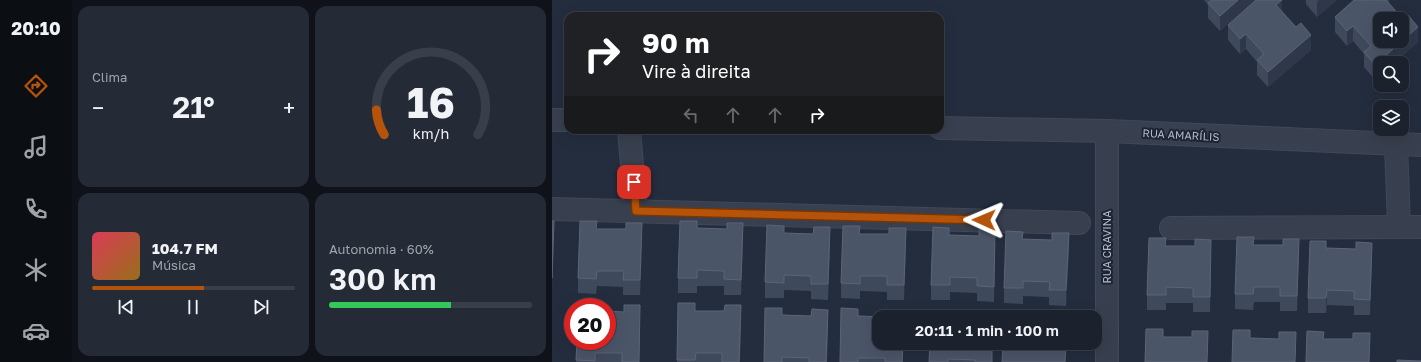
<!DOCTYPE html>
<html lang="pt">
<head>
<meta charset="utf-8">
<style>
  :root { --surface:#1b222e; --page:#242a36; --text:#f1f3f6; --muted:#a0a4aa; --line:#393f4a; --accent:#b45309 }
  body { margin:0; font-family:"Golos Text",sans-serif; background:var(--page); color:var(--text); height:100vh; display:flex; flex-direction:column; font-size:15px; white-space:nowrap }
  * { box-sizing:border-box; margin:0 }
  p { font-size:13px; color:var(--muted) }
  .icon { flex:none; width:22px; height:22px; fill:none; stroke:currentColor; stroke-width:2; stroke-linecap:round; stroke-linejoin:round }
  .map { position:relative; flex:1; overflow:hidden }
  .side { display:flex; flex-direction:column; gap:6px; padding:6px; background:#0f1319; width:480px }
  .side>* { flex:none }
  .banner { position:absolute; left:12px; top:12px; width:380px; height:122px; border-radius:12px; box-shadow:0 4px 16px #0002,0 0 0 1px var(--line); background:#202124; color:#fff; overflow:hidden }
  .buttons { position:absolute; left:821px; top:12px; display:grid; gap:8px }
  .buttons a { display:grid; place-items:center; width:36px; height:36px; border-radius:8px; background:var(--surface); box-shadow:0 4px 16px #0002,0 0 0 1px var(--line); font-size:20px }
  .speed { position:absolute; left:12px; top:298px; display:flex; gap:8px; font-size:20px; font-weight:700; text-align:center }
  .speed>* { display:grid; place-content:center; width:52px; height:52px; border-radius:50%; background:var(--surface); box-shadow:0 4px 16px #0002,0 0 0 1px var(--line); line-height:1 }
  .speed .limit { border:6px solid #d22; background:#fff; color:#111 }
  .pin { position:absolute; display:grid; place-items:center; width:34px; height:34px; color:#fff; margin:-17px; border-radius:8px; box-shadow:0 2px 6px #0006 }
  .me { position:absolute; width:44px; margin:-22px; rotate:271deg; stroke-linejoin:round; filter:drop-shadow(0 0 3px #0008) }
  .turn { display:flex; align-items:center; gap:14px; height:84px; padding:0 12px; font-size:18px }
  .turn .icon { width:52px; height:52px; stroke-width:2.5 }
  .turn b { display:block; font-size:28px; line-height:34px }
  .lanes { display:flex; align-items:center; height:38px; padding:0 12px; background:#0003; justify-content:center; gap:20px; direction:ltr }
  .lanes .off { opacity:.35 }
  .big { font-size:30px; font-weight:600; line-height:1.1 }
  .side .card { flex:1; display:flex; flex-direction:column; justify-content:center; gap:6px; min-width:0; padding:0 14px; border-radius:12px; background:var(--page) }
  .side .dial { align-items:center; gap:0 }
  .dial svg { height:104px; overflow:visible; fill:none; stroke:var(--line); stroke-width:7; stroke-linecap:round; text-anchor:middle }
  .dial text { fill:var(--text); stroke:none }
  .song { display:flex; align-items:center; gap:12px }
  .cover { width:48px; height:48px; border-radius:6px; background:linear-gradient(135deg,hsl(350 70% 55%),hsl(40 70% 35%)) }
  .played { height:4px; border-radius:2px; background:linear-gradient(90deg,var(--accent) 55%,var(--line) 55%) }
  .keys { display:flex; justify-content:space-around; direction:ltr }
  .heat { display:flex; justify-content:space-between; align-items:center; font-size:22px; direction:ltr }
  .charge { height:6px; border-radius:3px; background:linear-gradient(90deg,#34c759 60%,var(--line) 0) }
  .side .tiles { flex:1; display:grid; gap:6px; grid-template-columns:repeat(2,1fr) }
  .trip { position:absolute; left:320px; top:310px; width:230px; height:40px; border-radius:12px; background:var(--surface); box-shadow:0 4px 16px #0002,0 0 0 1px var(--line); font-weight:600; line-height:40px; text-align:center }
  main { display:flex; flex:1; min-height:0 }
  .tabs { display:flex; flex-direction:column; width:72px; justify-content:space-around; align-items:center; background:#0b0e12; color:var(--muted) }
  .tabs .icon { width:28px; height:28px }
  .tabs .current { color:var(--accent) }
  .tabs b { font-size:18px; color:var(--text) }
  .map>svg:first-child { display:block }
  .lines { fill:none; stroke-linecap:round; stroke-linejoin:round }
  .minor-casing { stroke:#414857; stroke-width:24 }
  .minor { stroke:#383f4e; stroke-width:22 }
  .wall { fill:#3f495c }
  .shaded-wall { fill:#2f384b }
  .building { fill:#4b5568; stroke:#5c6577; fill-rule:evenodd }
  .route-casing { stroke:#753606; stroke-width:10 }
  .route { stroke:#b45309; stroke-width:7 }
  .labels { text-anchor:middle; stroke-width:4; stroke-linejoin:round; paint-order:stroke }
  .street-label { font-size:11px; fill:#b4bac9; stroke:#1d2433 }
</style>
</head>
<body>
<main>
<nav class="tabs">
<b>20:10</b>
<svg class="icon current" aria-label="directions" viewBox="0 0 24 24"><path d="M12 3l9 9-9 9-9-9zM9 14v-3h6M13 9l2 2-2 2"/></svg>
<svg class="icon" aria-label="music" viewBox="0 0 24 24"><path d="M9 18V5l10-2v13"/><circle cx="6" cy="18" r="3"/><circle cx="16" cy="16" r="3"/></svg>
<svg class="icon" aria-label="phone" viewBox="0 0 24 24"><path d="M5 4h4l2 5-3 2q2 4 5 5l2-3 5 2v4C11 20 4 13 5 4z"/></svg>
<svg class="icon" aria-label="climate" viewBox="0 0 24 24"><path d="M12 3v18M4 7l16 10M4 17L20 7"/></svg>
<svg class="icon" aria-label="car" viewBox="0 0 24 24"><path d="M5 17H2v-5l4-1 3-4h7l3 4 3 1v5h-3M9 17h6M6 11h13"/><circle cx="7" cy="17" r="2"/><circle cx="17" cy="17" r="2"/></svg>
</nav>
<section class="side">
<div class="tiles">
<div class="card"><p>Clima</p>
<div class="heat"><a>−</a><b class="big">21°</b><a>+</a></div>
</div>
<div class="card dial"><svg viewBox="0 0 100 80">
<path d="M14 69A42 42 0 1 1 86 69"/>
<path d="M14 69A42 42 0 0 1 8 50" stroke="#b45309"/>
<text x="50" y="56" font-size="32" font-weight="700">16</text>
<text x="50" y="72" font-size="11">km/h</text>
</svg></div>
<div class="card">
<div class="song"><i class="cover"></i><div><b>104.7 FM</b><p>Música</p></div></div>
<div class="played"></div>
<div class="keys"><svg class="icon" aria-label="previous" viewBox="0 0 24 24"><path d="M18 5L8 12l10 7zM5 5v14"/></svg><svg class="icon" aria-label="pause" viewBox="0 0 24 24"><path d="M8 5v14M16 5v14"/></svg><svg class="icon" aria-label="next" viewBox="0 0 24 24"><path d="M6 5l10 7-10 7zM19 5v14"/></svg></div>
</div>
<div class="card"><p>Autonomia · 60%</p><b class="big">300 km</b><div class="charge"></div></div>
</div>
</section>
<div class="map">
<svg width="869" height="362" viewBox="0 0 869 362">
  <rect width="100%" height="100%" fill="#242d3e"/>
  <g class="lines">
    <defs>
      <g id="minor">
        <path d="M0 120H16"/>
        <path d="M388 128 555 131 869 145"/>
        <path d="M77 130 84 211"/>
        <path d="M555 131V362"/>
        <path d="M844 144 847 227"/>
        <path d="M0 209 527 223"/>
        <path d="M619 228 869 227"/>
      </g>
    </defs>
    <use href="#minor" class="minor-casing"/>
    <use href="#minor" class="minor"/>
  </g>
  <g class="wall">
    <path d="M652 0H703L668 31 656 18V5Z"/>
    <path d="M754 0H785L765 17 754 4Z"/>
    <path d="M837 0V3L866 42 842 63H828L823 80 812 67V54L801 41 795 46 783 32V17Z"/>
    <path d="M730 11 759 50 716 87 705 75V62L694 49 688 54 676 40V25Z"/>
    <path d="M145 228 191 238 189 295H172V286H145V293H126V278Z"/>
    <path d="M45 229 90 239 88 295H71V287L45 286 44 294 26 293V278Z"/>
    <path d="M232 233 278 243 276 300 259 299V291L232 290V298H213V282Z"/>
    <path d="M308 234 354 243 352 300H335V292L308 291V299L289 298V283Z"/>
    <path d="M397 235 443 245 442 302 425 301V293L398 292V300H379V285Z"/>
    <path d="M471 239 517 248 514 306 497 305V297L471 296V304L452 303V288Z"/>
    <path d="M614 246 659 255 658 312H641V303H614V310H595V295Z"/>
    <path d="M774 248 820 258 818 315H802V306L775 305 774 313H756V298Z"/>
    <path d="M747 254 745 311H728V302H702L701 310 683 309V294Z"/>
    <path d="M126 303 143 311 189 320 188 362H125Z"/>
    <path d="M352 310 327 343H351V362H288L306 316 335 317Z"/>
    <path d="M230 315 276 325 275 362H212Z"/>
    <path d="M88 320 87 362H24L25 341Z"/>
    <path d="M378 343 440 362H377Z"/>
  </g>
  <g class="shaded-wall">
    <path d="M686 0H703L668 31V16Z"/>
    <path d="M730 0V15L724 5Z"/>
    <path d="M767 0H785L765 17V2Z"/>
    <path d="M801 26V41L795 46V31Z"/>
    <path d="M866 27V42L842 63H828V76L823 80V65Z"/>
    <path d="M694 34V49L688 54V39Z"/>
    <path d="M759 35V50L716 87V72Z"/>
    <path d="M2 221V236L0 293V278Z"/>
    <path d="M90 223V239L88 295V280Z"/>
    <path d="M191 223V238L189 295V280Z"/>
    <path d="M278 227V243L276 300V284Z"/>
    <path d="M354 228V243L352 300V285Z"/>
    <path d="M443 229V245L442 302V287Z"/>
    <path d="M517 233V248L514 306V290Z"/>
    <path d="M747 239V254L745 311V296Z"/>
    <path d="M659 240V255L658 312V297Z"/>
    <path d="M820 243V258L818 315V300Z"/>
    <path d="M775 290V305L774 313V298Z"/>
    <path d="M189 305V320L187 362Z"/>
  </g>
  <g class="building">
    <path d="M660 0H686L668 16 656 3Z"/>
    <path d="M704 0H730L724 5 744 27 749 23 759 35 716 72 705 60 712 54 694 34 688 39 676 25Z"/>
    <path d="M802 0H834L851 19 856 15 866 27 823 65 812 52 819 46 801 26 795 31 783 17ZM828 19H850V41H828Z"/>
    <path d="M0 221H2L0 278Z"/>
    <path d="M28 221H45L44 229H74V223H90L88 280H71L72 271H45L44 279 26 278Z"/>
    <path d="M128 221H145V228L175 229V223H191L189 280 172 279V271L145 270V278H126Z"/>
    <path d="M215 225 232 226V233L261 234 262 227H278L276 284H259V276L232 275V283L213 282Z"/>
    <path d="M291 226H308L307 234H337V228H354L352 285H335V276H308V284L289 283Z"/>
    <path d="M381 227 397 228V235L427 236V229H443L442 287 425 286V278L398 277V285H379Z"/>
    <path d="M454 231 471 232 470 239 500 240V233H517L514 290H497L498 282 471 281V288H452Z"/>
    <path d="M685 237H702L701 245H731V239H747L745 296H728V287H702L701 294H683Z"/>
    <path d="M597 238H614L613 246H643V239L659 240 658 297H641V288L614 287V295H595Z"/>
    <path d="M758 241H774V248L804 249V242L820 243 818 300 802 299V291L775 290 774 298H756Z"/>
    <path d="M26 303 43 304V307H26Z"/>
    <path d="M126 303H143V311H172L173 305H189L187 362H170V353H144L143 360H125Z"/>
    <path d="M72 305H88L87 362H70V353H43V361L24 360 25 341H55V311L72 312Z"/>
    <path d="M213 308H230V315L259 316 260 309 276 310 274 362H257V358L230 357V362H212Z"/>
    <path d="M289 308 306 309V316L335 317 336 310H352L351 317H327V343H351L350 362H333V358H306V362H288Z"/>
    <path d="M379 310H396L395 317H379Z"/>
    <path d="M425 311 441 312V317H425Z"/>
    <path d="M452 313 469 314V317H452Z"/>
    <path d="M498 315 514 316V317H498Z"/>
    <path d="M594 329H611V337H640V331H656L655 362H593Z"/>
    <path d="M681 330H698V338L727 339V332H744L743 362H680Z"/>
    <path d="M755 331 772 332 771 339H801V333H818L817 362H754Z"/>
    <path d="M378 343H440V362H423V360L396 359V362H377Z"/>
    <path d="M451 343H514L513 362H450Z"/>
    <path d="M845 360 869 361V362H845Z"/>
  </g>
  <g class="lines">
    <defs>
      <path id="route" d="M82 182 84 211 432 220"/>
    </defs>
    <use href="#route" class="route-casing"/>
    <use href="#route" class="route"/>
  </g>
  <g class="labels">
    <g class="street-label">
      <text transform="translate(629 135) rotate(3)" y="4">RUA AMARÍLIS</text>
      <text transform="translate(555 247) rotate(-90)" y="4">RUA CRAVINA</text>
    </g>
  </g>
</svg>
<div class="buttons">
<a><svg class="icon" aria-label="sound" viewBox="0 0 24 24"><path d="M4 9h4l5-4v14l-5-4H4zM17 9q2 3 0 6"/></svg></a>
<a><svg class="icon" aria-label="search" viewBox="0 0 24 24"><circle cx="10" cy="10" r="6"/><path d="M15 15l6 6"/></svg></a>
<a><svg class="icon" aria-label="layers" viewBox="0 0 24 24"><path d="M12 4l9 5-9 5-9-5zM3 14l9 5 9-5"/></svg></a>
</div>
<div class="speed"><div class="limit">20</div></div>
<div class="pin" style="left:82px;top:182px;background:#d93025"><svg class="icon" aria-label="arrive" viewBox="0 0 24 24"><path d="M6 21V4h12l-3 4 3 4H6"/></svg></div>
<svg class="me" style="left:432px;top:220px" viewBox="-20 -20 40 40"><path d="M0-17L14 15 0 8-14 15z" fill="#b45309" stroke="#fff" stroke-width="4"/></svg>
<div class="trip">20:11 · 1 min · 100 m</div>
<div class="banner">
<div class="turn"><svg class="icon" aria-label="right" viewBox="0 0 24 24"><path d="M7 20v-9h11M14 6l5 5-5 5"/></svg><div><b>90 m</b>Vire à direita</div></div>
<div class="lanes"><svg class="icon off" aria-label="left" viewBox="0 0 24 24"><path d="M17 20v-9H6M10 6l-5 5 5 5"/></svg><svg class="icon off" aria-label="ahead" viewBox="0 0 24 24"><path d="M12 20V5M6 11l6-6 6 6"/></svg><svg class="icon off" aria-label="ahead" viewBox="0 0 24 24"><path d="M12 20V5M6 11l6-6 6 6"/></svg><svg class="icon" aria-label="right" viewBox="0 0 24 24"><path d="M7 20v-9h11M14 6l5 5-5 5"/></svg></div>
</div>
</div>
</main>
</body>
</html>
